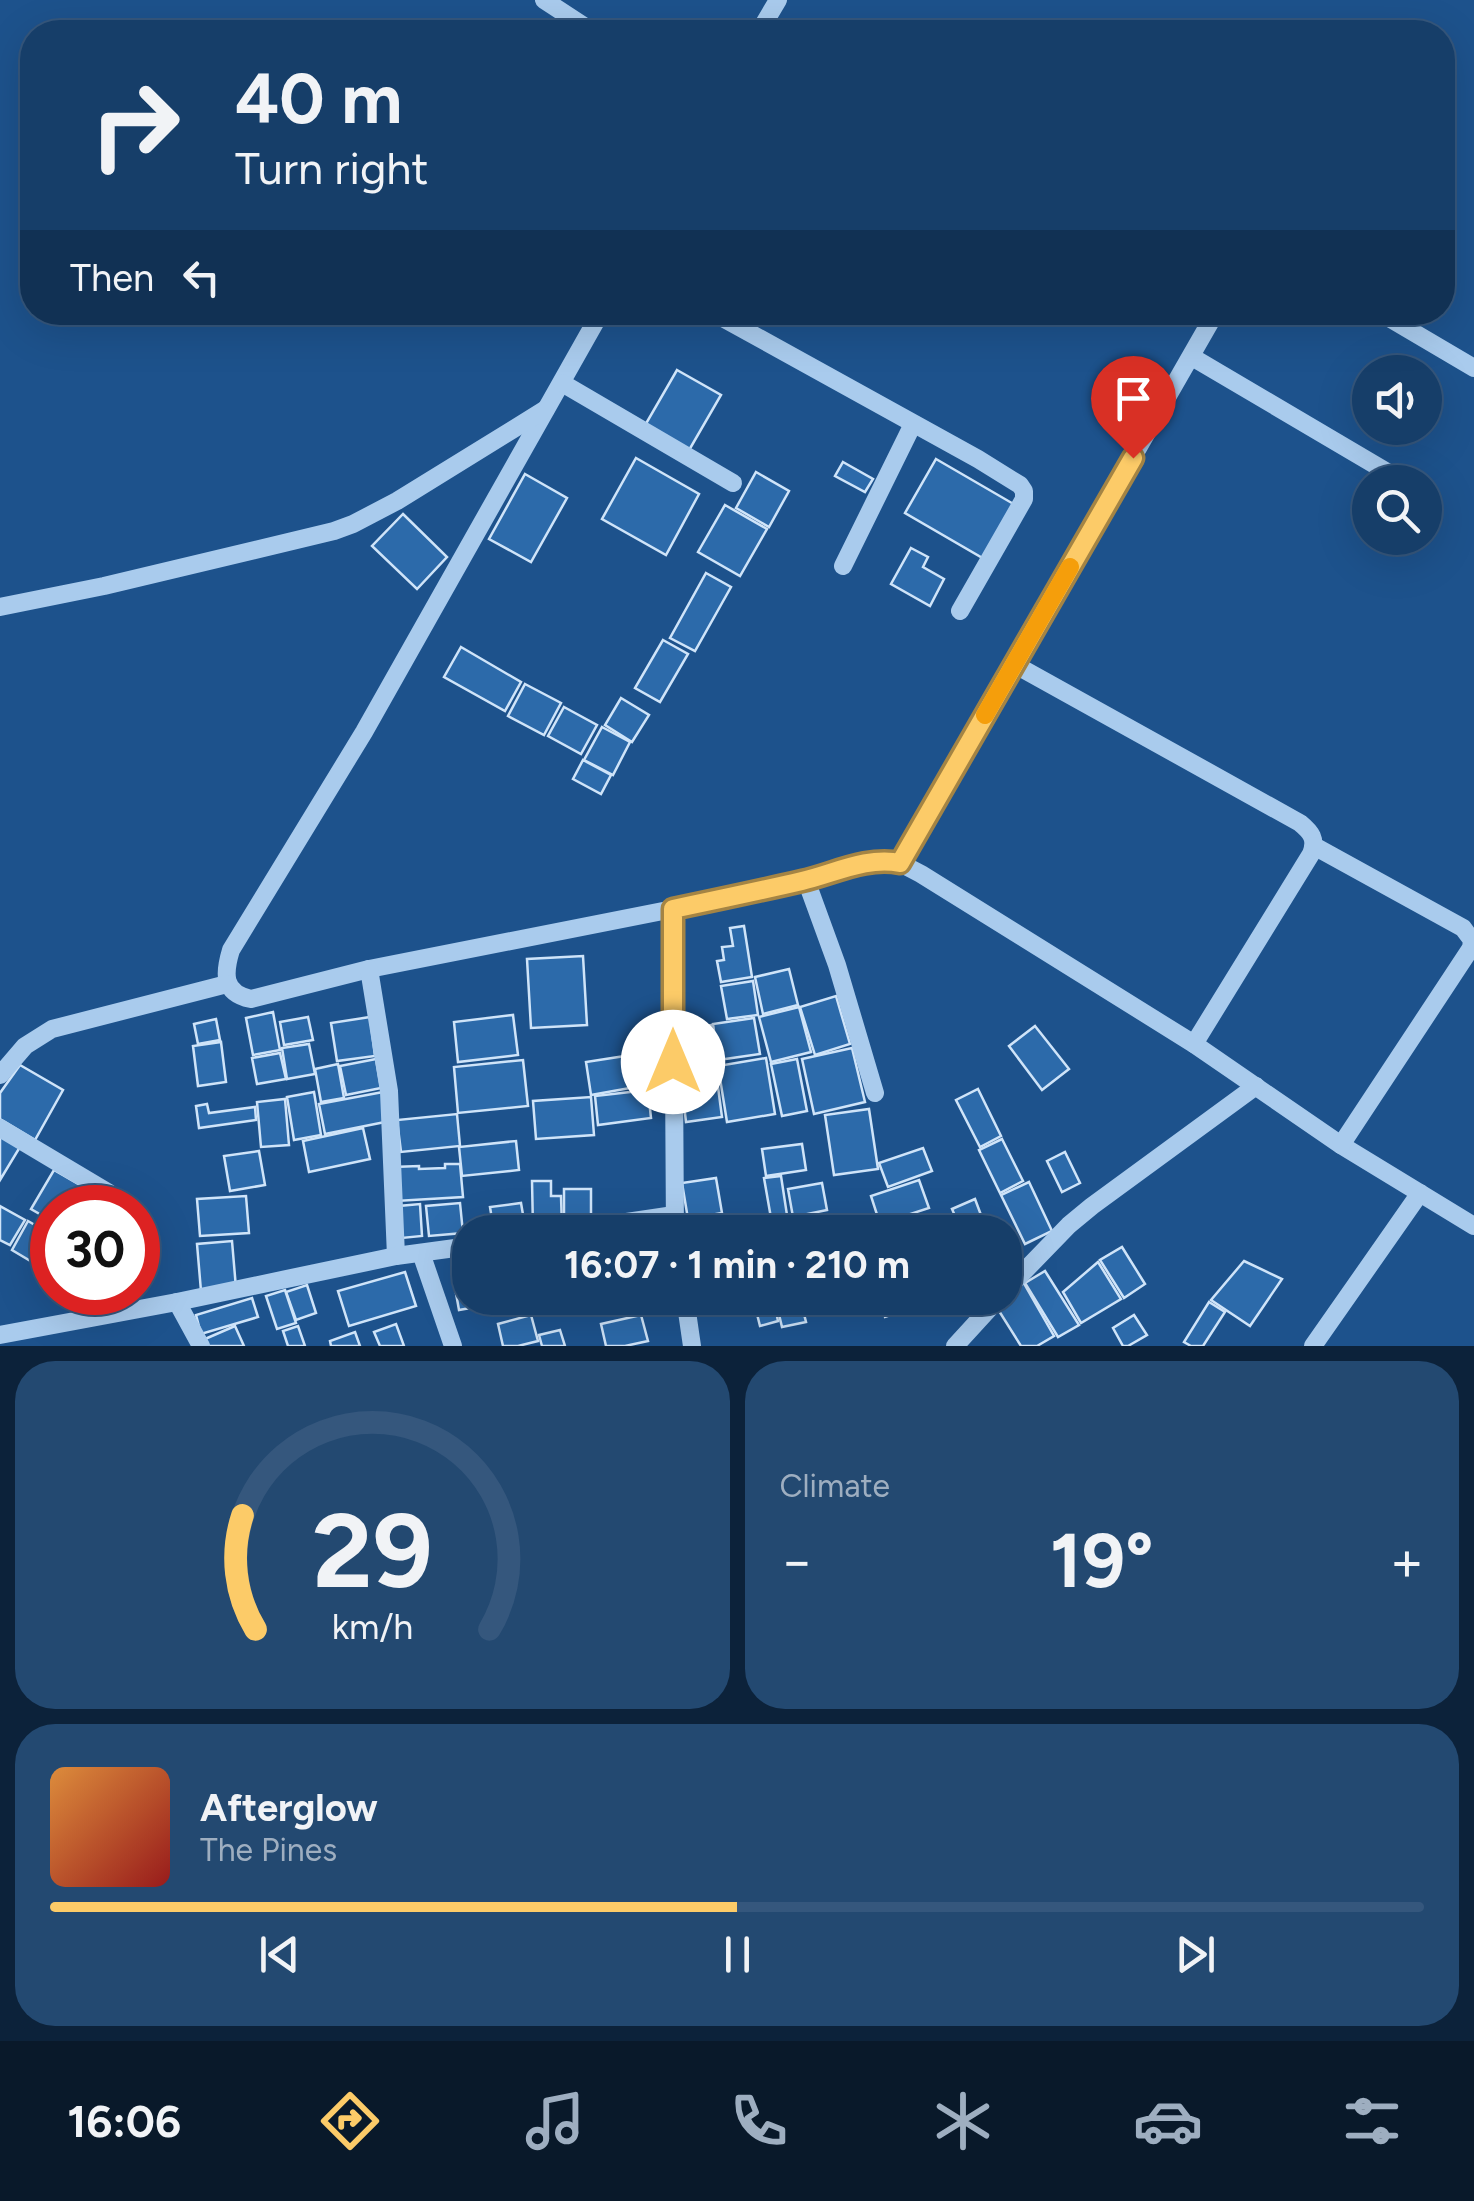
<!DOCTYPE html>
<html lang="en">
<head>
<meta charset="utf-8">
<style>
  :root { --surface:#163e69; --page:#234971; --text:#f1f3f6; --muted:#9eaec0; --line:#35577d; --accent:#fccb68 }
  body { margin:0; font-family:Figtree,sans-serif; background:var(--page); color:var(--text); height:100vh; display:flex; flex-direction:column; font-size:38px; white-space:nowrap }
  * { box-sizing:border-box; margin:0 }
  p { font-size:32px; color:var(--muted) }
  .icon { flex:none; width:55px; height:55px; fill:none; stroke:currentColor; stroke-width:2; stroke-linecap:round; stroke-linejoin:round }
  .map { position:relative; height:1346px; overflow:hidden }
  .sheet { display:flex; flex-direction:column; gap:15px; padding:15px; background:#0c223a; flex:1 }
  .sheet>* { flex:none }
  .hud { position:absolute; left:20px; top:20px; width:1435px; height:305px; border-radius:40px; box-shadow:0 10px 40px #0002,0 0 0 2px var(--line); background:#163e69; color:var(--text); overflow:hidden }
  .tools { position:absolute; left:1352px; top:355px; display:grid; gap:20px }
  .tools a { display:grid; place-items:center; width:90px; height:90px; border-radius:50%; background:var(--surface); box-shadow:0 10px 40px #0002,0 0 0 2px var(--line); font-size:50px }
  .speed { position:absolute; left:30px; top:1185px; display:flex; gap:20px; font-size:50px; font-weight:700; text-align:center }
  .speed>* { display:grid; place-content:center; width:130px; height:130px; border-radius:50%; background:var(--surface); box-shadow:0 10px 40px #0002,0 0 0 2px var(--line); line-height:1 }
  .speed .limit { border:15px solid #d22; background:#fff; color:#111 }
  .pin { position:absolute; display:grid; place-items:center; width:85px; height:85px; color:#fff; margin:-102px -42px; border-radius:50% 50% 50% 0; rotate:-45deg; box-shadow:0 0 10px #0007 }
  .pin .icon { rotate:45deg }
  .me { position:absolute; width:110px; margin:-55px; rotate:0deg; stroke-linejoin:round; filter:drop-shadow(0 0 8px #0008) }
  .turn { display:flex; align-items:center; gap:35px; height:210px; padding:0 50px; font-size:45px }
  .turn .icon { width:130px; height:130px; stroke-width:2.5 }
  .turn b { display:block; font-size:70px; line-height:85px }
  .then { display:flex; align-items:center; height:95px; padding:0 50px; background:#0003; gap:20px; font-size:38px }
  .big { font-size:75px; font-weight:700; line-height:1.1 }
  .sheet .tile { flex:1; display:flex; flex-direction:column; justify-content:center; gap:15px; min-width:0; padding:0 35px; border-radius:40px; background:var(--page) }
  .sheet .dial { align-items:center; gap:0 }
  .dial svg { height:260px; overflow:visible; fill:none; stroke:var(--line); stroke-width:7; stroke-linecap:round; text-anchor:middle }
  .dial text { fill:var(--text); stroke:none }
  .song { display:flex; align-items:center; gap:30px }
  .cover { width:120px; height:120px; border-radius:15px; background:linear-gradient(135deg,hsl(30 70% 55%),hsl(0 70% 35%)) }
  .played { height:10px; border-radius:5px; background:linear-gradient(90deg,var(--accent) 50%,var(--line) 50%) }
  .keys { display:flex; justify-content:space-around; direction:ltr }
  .heat { display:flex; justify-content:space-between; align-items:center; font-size:55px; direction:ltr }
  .sheet .tiles { flex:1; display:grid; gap:15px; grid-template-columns:1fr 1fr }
  .tile:last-child { grid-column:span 2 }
  .trip { position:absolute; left:452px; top:1215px; width:570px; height:100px; border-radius:40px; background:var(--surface); box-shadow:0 10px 40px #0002,0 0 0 2px var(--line); font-weight:700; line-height:100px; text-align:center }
  .dock { display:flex; height:160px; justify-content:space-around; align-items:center; background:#09192a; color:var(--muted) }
  .dock .icon { width:70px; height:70px }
  .dock .active { color:var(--accent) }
  .dock b { font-size:45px; color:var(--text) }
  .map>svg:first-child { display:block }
  .building { fill:#2c6aaa; stroke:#cfe4f9; stroke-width:2.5 }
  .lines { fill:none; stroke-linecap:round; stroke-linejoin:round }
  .minor { stroke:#a9cbed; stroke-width:18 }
  .route-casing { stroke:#a48444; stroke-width:25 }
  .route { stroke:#fccb68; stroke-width:18 }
  .slow { stroke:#f59e0b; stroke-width:18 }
</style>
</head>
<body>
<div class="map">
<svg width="1474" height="1346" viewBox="0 0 1474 1346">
  <rect width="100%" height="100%" fill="#1d528c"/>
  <g class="building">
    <path d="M677 370 721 395 688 452 644 427Z"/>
    <path d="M636 458 699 494 666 555 602 519Z"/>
    <path d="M936 459 1017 506 986 560 905 513Z"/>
    <path d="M843 462 873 479 865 492 835 476Z"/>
    <path d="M756 472 789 491 769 527 736 508Z"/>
    <path d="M525 474 567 498 531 562 489 539Z"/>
    <path d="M725 505 767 529 740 576 698 552Z"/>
    <path d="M403 514 447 557 417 589 372 546Z"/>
    <path d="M911 548 928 557 923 567 944 579 930 606 891 584Z"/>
    <path d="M706 573 731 587 695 651 670 638Z"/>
    <path d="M663 640 688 654 660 702 635 688Z"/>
    <path d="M461 647 521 682 505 711 444 677Z"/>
    <path d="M525 684 561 703 544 735 508 716Z"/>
    <path d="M621 698 649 715 632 742 605 725Z"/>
    <path d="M564 707 597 725 581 754 548 736Z"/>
    <path d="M602 727 630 742 613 775 584 760Z"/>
    <path d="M583 760 611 775 601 794 573 779Z"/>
    <path d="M744 926 752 977 721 982 717 961 724 960 722 947 733 946 730 928Z"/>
    <path d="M583 956 587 1025 531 1028 527 959Z"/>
    <path d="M789 969 798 1005 763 1014 755 977Z"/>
    <path d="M753 981 758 1015 727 1019 721 986Z"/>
    <path d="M836 996 850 1044 815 1055 800 1007Z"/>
    <path d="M799 1007 811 1052 771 1062 759 1017Z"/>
    <path d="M273 1012 280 1050 253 1055 246 1018Z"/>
    <path d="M513 1015 518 1055 458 1062 454 1022Z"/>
    <path d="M308 1017 313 1040 284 1045 280 1022Z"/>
    <path d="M370 1017 375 1056 337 1061 331 1023Z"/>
    <path d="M754 1018 760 1054 718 1060 713 1024Z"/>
    <path d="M216 1019 220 1040 198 1044 194 1024Z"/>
    <path d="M711 1025 715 1055 677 1059 674 1029Z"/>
    <path d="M1035 1026 1069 1069 1042 1090 1009 1046Z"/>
    <path d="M221 1042 226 1082 198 1086 193 1046Z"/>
    <path d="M309 1044 315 1074 287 1079 282 1048Z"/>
    <path d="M852 1048 865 1102 814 1114 802 1059Z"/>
    <path d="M280 1053 286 1079 257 1084 252 1058Z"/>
    <path d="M625 1056 630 1088 591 1095 586 1062Z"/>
    <path d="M714 1057 722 1117 686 1122 679 1062Z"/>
    <path d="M766 1058 775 1114 727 1122 718 1066Z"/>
    <path d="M376 1059 381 1088 346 1095 340 1066Z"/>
    <path d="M797 1059 807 1111 782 1116 771 1064Z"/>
    <path d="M523 1060 528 1106 458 1113 454 1067Z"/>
    <path d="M338 1064 344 1098 321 1102 315 1069Z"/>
    <path d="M20 1065 63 1090 35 1140 0 1119V1093Z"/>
    <path d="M978 1089 1001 1136 980 1147 956 1100Z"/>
    <path d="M648 1090 651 1118 598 1125 595 1096Z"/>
    <path d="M314 1092 321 1135 294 1140 287 1097Z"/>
    <path d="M383 1092 390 1121 325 1134 319 1104Z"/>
    <path d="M591 1097 594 1135 536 1139 533 1101Z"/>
    <path d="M285 1099 289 1145 261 1147 257 1102Z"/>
    <path d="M207 1104 209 1113 255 1107 256 1120 199 1128 196 1106Z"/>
    <path d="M869 1109 878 1169 834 1175 825 1115Z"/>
    <path d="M457 1114 460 1146 401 1152 397 1120Z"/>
    <path d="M363 1128 370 1159 309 1172 303 1141Z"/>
    <path d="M0 1136 20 1147 0 1180Z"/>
    <path d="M1002 1139 1023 1181 1000 1193 979 1150Z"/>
    <path d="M516 1141 519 1170 462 1176 459 1147Z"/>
    <path d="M802 1144 806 1170 766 1176 762 1149Z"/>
    <path d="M923 1148 932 1171 888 1187 879 1163Z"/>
    <path d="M259 1151 265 1185 230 1191 224 1156Z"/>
    <path d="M1065 1152 1080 1183 1062 1192 1047 1161Z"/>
    <path d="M445 1164H460L463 1197 396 1201 393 1167 419 1166V1169L445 1168Z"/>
    <path d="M54 1170 92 1192 83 1208H52V1221L31 1209Z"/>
    <path d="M781 1176 787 1215 771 1218 764 1178Z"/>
    <path d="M716 1178 722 1213 688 1219 682 1183Z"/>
    <path d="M919 1180 929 1208 880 1224 871 1196Z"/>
    <path d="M532 1181H551V1196H561L562 1228H533Z"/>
    <path d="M1029 1182 1052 1231 1025 1244 1001 1195Z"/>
    <path d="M822 1183 827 1210 793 1217 788 1189Z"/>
    <path d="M564 1189H591V1224L564 1225Z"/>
    <path d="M246 1196 249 1233 200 1236 197 1199Z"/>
    <path d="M975 1199 984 1223 962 1232 952 1209Z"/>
    <path d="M460 1203 463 1233 429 1236 426 1206Z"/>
    <path d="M521 1203 526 1232H494L490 1207Z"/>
    <path d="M420 1204 422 1236 402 1238 399 1206Z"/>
    <path d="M0 1206 25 1220 10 1245 0 1240Z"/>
    <path d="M28 1221 52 1235V1265L49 1272 12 1250Z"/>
    <path d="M232 1241 236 1288 201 1291 197 1244Z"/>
    <path d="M1122 1247 1145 1284 1124 1298 1100 1260Z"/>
    <path d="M1244 1261 1282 1279 1250 1326 1211 1300Z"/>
    <path d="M1098 1262 1121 1299 1081 1323 1063 1292Z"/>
    <path d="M470 1268V1298H491L493 1304 459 1310 452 1271Z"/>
    <path d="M1045 1271 1079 1325 1058 1337 1025 1283Z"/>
    <path d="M405 1272 416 1306 349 1326 338 1291Z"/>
    <path d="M1022 1280 1054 1336 1037 1346H1021L994 1303Z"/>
    <path d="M307 1285 316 1313 296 1320 286 1292Z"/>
    <path d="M285 1290 296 1323 277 1329 266 1296Z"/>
    <path d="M252 1298 258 1317 201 1334 196 1315Z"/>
    <path d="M753 1298H773L778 1321 760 1326Z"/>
    <path d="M775 1298H800L806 1322 782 1327Z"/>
    <path d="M878 1298H937L938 1299 885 1317Z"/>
    <path d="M1209 1302 1225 1312 1203 1346H1191L1184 1342Z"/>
    <path d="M531 1315 538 1341 518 1346H503L498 1324Z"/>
    <path d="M641 1315 648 1341 625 1346H606L601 1324Z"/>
    <path d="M1134 1315 1147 1335 1128 1346H1123L1113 1328Z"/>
    <path d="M396 1324 404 1346H380L374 1332Z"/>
    <path d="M235 1326 244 1346H208L205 1339Z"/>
    <path d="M298 1326 305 1346H288L283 1331Z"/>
    <path d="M560 1330 565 1346H542L539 1335Z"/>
    <path d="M355 1332 360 1346H331L330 1341Z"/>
  </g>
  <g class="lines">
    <g class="minor">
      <path d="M544 0 593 32"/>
      <path d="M759 32 778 0"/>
      <path d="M601 312 364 732 231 950C224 973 222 993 251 999L369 969 673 909 886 860 900 863 921 874 1194 1044 1341 1145 1474 1226"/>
      <path d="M712 312 978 459 1020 485 1024 491V499L960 611"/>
      <path d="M1379 312 1474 368"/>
      <path d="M1192 357 1404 482"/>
      <path d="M562 383 733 483"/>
      <path d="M843 566 913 424"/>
      <path d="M0 607 104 586 334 531 353 524 397 501 546 409"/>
      <path d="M1014 664 1300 823C1311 832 1317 839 1311 854L1194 1044"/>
      <path d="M1314 846 1463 928 1472 940 1471 948 1341 1145"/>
      <path d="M900 863 1216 312"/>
      <path d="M806 880 837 965 875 1093"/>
      <path d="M673 909 675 1232"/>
      <path d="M369 969 389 1091 396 1256"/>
      <path d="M0 1075 25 1046 52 1029 227 984"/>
      <path d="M0 1128 109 1193"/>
      <path d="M559 1232 674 1215"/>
      <path d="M421 1253 453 1346"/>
      <path d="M1005 1291 1069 1225 1092 1206 1256 1086"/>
      <path d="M685 1298 692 1346"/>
      <path d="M177 1302 201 1346"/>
      <path d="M0 1335 177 1302 396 1256 470 1246"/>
      <path d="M955 1346 999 1298"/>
      <path d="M1313 1346 1420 1193"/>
    </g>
  </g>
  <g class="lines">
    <defs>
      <path id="route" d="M673 1062V909C716 900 759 891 802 881 833 874 867 856 900 863L1133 458"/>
    </defs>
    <use href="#route" class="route-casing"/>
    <use href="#route" class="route"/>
    <path class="slow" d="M985 715 1070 567"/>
  </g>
</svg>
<div class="tools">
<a><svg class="icon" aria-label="sound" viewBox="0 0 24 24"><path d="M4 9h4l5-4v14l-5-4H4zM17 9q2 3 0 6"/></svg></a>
<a><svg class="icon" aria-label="search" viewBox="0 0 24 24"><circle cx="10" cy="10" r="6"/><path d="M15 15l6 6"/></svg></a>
</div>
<div class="speed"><div class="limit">30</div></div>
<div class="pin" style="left:1133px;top:458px;background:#d93025"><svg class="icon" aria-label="arrive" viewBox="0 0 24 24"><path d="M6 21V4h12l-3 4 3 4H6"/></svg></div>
<svg class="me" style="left:673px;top:1062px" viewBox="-20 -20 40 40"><circle r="19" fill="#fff"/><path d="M0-13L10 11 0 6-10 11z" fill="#fccb68"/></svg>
<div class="trip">16:07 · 1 min · 210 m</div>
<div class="hud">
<div class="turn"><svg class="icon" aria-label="right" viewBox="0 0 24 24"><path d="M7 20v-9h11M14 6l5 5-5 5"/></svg><div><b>40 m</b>Turn right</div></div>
<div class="then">Then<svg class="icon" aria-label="left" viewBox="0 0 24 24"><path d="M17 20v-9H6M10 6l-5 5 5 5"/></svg></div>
</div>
</div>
<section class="sheet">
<div class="tiles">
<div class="tile dial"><svg viewBox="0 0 100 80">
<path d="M14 69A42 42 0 1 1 86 69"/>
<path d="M14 69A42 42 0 0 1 10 34" stroke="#fccb68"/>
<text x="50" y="56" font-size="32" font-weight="700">29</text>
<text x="50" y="72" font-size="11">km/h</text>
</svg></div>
<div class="tile"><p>Climate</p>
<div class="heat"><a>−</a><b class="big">19°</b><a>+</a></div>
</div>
<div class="tile">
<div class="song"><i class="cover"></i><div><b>Afterglow</b><p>The Pines</p></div></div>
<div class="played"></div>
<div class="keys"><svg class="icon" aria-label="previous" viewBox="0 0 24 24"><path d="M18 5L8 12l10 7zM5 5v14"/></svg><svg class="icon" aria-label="pause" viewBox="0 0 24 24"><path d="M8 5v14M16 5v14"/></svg><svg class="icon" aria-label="next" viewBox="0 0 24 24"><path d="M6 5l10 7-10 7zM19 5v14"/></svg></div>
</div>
</div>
</section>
<nav class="dock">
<b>16:06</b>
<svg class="icon active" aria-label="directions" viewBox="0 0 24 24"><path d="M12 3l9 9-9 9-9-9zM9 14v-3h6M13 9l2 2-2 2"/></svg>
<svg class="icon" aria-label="music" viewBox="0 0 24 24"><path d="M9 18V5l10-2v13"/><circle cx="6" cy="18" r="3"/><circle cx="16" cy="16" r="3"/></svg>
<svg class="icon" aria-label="phone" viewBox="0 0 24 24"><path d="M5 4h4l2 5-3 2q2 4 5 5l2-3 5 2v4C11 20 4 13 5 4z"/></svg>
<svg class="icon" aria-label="climate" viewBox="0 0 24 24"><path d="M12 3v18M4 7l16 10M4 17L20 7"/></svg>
<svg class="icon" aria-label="car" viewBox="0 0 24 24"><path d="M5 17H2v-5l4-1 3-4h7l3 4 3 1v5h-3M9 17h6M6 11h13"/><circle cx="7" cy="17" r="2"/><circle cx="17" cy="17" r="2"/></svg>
<svg class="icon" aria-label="filters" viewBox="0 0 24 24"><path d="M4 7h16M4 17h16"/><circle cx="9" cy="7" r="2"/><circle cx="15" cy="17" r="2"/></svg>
</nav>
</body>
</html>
